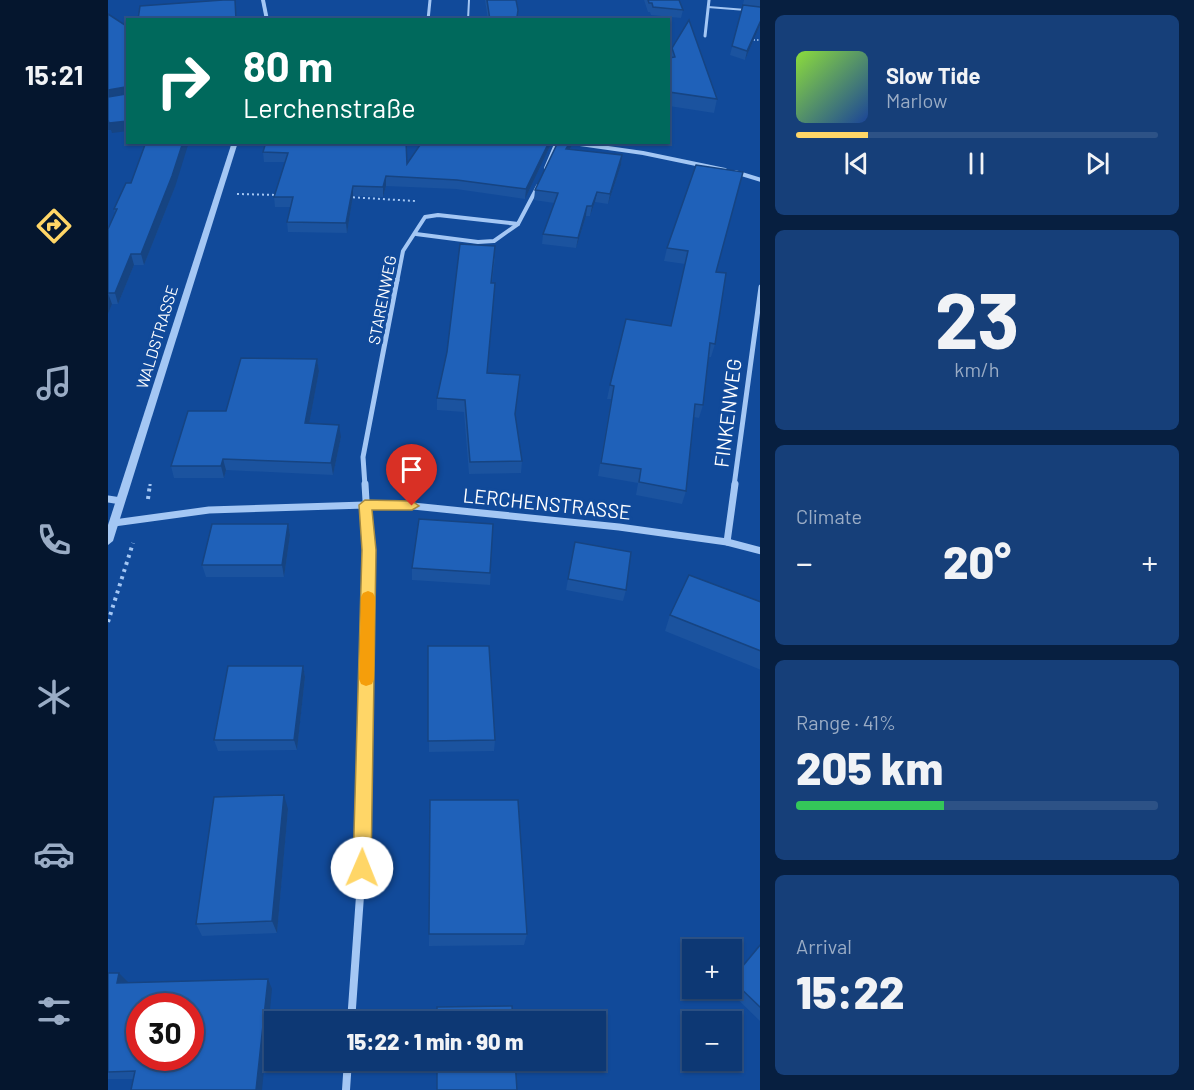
<!DOCTYPE html>
<html lang="en">
<head>
<meta charset="utf-8">
<style>
  :root { --surface:#0d3874; --page:#163f79; --text:#f1f3f6; --muted:#9aacc5; --line:#2d5286; --accent:#ffd667 }
  body { margin:0; font-family:Barlow,sans-serif; background:var(--page); color:var(--text); height:100vh; display:flex; flex-direction:column; font-size:22px; white-space:nowrap }
  * { box-sizing:border-box; margin:0 }
  p { font-size:20px; color:var(--muted) }
  .icon { flex:none; width:33px; height:33px; fill:none; stroke:currentColor; stroke-width:2; stroke-linecap:round; stroke-linejoin:round }
  .map { position:relative; flex:1; overflow:hidden }
  .side { display:flex; flex-direction:column; gap:15px; padding:15px; background:#071f40; width:434px }
  .side>* { flex:none }
  .top-card { position:absolute; left:18px; top:18px; width:544px; height:126px; border-radius:0px; box-shadow:0 2px 4px #0004,0 0 0 2px var(--line); background:#00695c; color:#fff; overflow:hidden }
  .controls { position:absolute; left:574px; top:939px; display:grid; gap:12px }
  .controls a { display:grid; place-items:center; width:60px; height:60px; border-radius:0px; background:var(--surface); box-shadow:0 2px 4px #0004,0 0 0 2px var(--line); font-size:30px }
  .speed { position:absolute; left:18px; top:993px; display:flex; gap:12px; font-size:30px; font-weight:700; text-align:center }
  .speed>* { display:grid; place-content:center; width:78px; height:78px; border-radius:50%; background:var(--surface); box-shadow:0 2px 4px #0004,0 0 0 2px var(--line); line-height:1 }
  .speed .limit { border:9px solid #d22; background:#fff; color:#111 }
  .pin { position:absolute; display:grid; place-items:center; width:51px; height:51px; color:#fff; margin:-62px -26px; border-radius:50% 50% 50% 0; rotate:-45deg; box-shadow:0 0 6px #0007 }
  .pin .icon { rotate:45deg }
  .me { position:absolute; width:66px; margin:-33px; rotate:1deg; stroke-linejoin:round; filter:drop-shadow(0 0 4px #0008) }
  .turn { display:flex; align-items:center; gap:21px; height:126px; padding:0 18px; font-size:27px }
  .turn .icon { width:78px; height:78px; stroke-width:2.5 }
  .turn b { display:block; font-size:42px; line-height:51px }
  .big { font-size:45px; font-weight:800; line-height:1.1 }
  .side .card { flex:1; display:flex; flex-direction:column; justify-content:center; gap:9px; min-width:0; padding:0 21px; border-radius:9px; background:var(--page) }
  .side .dial { align-items:center; gap:0 }
  .dial b { font-size:78px; line-height:1 }
  .song { display:flex; align-items:center; gap:18px }
  .cover { width:72px; height:72px; border-radius:9px; background:linear-gradient(135deg,hsl(90 70% 55%),hsl(220 70% 35%)) }
  .played { height:6px; border-radius:3px; background:linear-gradient(90deg,var(--accent) 20%,var(--line) 20%) }
  .keys { display:flex; justify-content:space-around; direction:ltr }
  .heat { display:flex; justify-content:space-between; align-items:center; font-size:33px; direction:ltr }
  .charge { height:9px; border-radius:4px; background:linear-gradient(90deg,#34c759 41%,var(--line) 0) }
  .trip { position:absolute; left:156px; top:1011px; width:342px; height:60px; border-radius:0px; background:var(--surface); box-shadow:0 2px 4px #0004,0 0 0 2px var(--line); font-weight:800; line-height:60px; text-align:center }
  main { display:flex; flex:1; min-height:0 }
  .menu { display:flex; flex-direction:column; width:108px; justify-content:space-around; align-items:center; background:#05162e; color:var(--muted) }
  .menu .icon { width:42px; height:42px }
  .menu .active { color:var(--accent) }
  .menu b { font-size:27px; color:var(--text) }
  .map>svg:first-child { display:block }
  .lines { fill:none; stroke-linecap:round; stroke-linejoin:round }
  .path-far3 { stroke:#a4c7f4; stroke-width:1.5; stroke-dasharray:1.5 2; stroke-linecap:butt }
  .path-far2 { stroke:#a4c7f4; stroke-width:2; stroke-dasharray:2 3; stroke-linecap:butt }
  .path-far1 { stroke:#a4c7f4; stroke-width:3; stroke-dasharray:2 4; stroke-linecap:butt }
  .path { stroke:#a4c7f4; stroke-width:4; stroke-dasharray:3 4.5; stroke-linecap:butt }
  .service { stroke:#a4c7f4; stroke-width:2 }
  .minor-far4 { stroke:#a4c7f4; stroke-width:3 }
  .minor-far3 { stroke:#a4c7f4; stroke-width:4 }
  .minor-far2 { stroke:#a4c7f4; stroke-width:5 }
  .minor-far1 { stroke:#a4c7f4; stroke-width:7 }
  .minor { stroke:#a4c7f4; stroke-width:8 }
  .tertiary { fill:#a4c7f4; fill-rule:evenodd }
  .wall { fill:#1b539f }
  .shaded-wall { fill:#164482 }
  .building { fill:#1f61b9; stroke:#164482; stroke-width:1.5; fill-rule:evenodd }
  .route { fill:#ffd667; stroke:#a68b43; stroke-width:1.5 }
  .slow { fill:#f59e0b }
  .labels { text-anchor:middle; stroke-width:6; stroke-linejoin:round; paint-order:stroke }
  .far-street-label { font-size:16px; fill:#fff; stroke:#114a9a }
  .street-label { font-size:20px; fill:#fff; stroke:#114a9a }
</style>
</head>
<body>
<main>
<nav class="menu">
<b>15:21</b>
<svg class="icon active" aria-label="directions" viewBox="0 0 24 24"><path d="M12 3l9 9-9 9-9-9zM9 14v-3h6M13 9l2 2-2 2"/></svg>
<svg class="icon" aria-label="music" viewBox="0 0 24 24"><path d="M9 18V5l10-2v13"/><circle cx="6" cy="18" r="3"/><circle cx="16" cy="16" r="3"/></svg>
<svg class="icon" aria-label="phone" viewBox="0 0 24 24"><path d="M5 4h4l2 5-3 2q2 4 5 5l2-3 5 2v4C11 20 4 13 5 4z"/></svg>
<svg class="icon" aria-label="climate" viewBox="0 0 24 24"><path d="M12 3v18M4 7l16 10M4 17L20 7"/></svg>
<svg class="icon" aria-label="car" viewBox="0 0 24 24"><path d="M5 17H2v-5l4-1 3-4h7l3 4 3 1v5h-3M9 17h6M6 11h13"/><circle cx="7" cy="17" r="2"/><circle cx="17" cy="17" r="2"/></svg>
<svg class="icon" aria-label="filters" viewBox="0 0 24 24"><path d="M4 7h16M4 17h16"/><circle cx="9" cy="7" r="2"/><circle cx="15" cy="17" r="2"/></svg>
</nav>
<div class="map">
<svg width="653" height="1090" viewBox="0 0 653 1090">
  <rect width="100%" height="100%" fill="#114a9a"/>
  <g class="lines">
    <path class="path-far3" d="M642 40H653"/>
    <g class="path-far2">
      <path d="M129 194 170 195"/>
      <path d="M240 197 307 201"/>
    </g>
    <path class="path-far1" d="M42 486V483"/>
    <g class="path">
      <path d="M40 499 42 484"/>
      <path d="M0 622 25 543"/>
    </g>
    <g class="service">
      <path d="M600 7 638 10"/>
      <path d="M360 20 361 0"/>
    </g>
    <g class="minor-far4">
      <path d="M320 20 322 0"/>
      <path d="M597 36 601 0"/>
    </g>
    <g class="minor-far3">
      <path d="M458 142 535 153 617 170"/>
      <path d="M438 168 449 142"/>
      <path d="M627 172 653 180"/>
      <path d="M308 234 370 242 386 241 410 224"/>
      <path d="M289 282 295 251 317 217 330 215 410 224 430 186"/>
    </g>
    <g class="minor-far2">
      <path d="M257 486 255 457 289 280"/>
      <path d="M626 486 653 287"/>
    </g>
    <g class="minor-far1">
      <path d="M0 499 13 501"/>
      <path d="M6 523 101 510 257 505 305 506 511 527 619 542 653 551"/>
      <path d="M619 542 627 484"/>
      <path d="M257 750 261 550 257 484"/>
    </g>
    <g class="minor">
      <path d="M243 1022 254 868 257 748"/>
      <path d="M238 1090 240 1060"/>
    </g>
    <g class="tertiary">
      <path d="M153 0H157L161 20H157Z"/>
      <path d="M124 142H130L5 541 0 545V525Z"/>
    </g>
  </g>
  <g class="wall">
    <path d="M377 0H408L410 10V17L413 20H380Z"/>
    <path d="M536 0H571L575 10 573 18 543 15 542 12H540Z"/>
    <path d="M636 0H653V23L637 60 622 55Z"/>
    <path d="M564 48 609 99 606 113 561 106V58H562Z"/>
    <path d="M158 142 299 164 444 142 417 199 348 189 278 186 275 197 245 196 239 233 180 232 179 222 183 207H167L166 197 177 162H156L155 152Z"/>
    <path d="M463 147 462 150 514 155 513 165 500 204 487 202 482 216H478L468 248 434 244 435 234 446 203 426 200 427 190Z"/>
    <path d="M588 165 608 272 607 344 603 357H601L595 405 591 418 586 417 578 491 574 504 528 495 530 483 490 476 503 399H499L502 385 563 326 577 264 556 261 559 248Z"/>
    <path d="M23 183 67 187 36 265H26L10 304H4L0 314V229L7 214 6 209Z"/>
    <path d="M387 257 384 283 380 373 407 415 414 461 413 473 361 474 356 412 329 410V398Z"/>
    <path d="M209 359 211 371 201 424 233 437 225 475 118 470 116 478H66L63 466 118 411Z"/>
    <path d="M180 524 182 535 176 577H98L94 565Z"/>
    <path d="M385 524 382 585 304 580V568Z"/>
    <path d="M467 542 518 590 515 601 458 590Z"/>
    <path d="M653 602V670L557 631 562 615Z"/>
    <path d="M320 646 387 740 386 751 321 752Z"/>
    <path d="M195 666 197 677 189 750 110 751 106 740Z"/>
    <path d="M322 800 419 934 416 945 321 946Z"/>
    <path d="M180 809 169 933 94 936 88 924Z"/>
    <path d="M653 944V1022L618 988H624V978Z"/>
    <path d="M0 973 20 983 164 989 25 1079H0Z"/>
  </g>
  <g class="shaded-wall">
    <path d="M653 20V23L637 60 639 51Z"/>
    <path d="M17 87 19 96 0 100V90Z"/>
    <path d="M0 120 20 121V131L4 133 3 130H0Z"/>
    <path d="M75 142H81L67 187 36 265 33 254Z"/>
    <path d="M441 142H444L417 199 418 189Z"/>
    <path d="M462 142H464L463 147 457 159 458 149Z"/>
    <path d="M514 155 513 165 500 204 502 194Z"/>
    <path d="M278 176V186L275 197V187Z"/>
    <path d="M245 186V196L239 233 238 223Z"/>
    <path d="M489 192 487 202 482 216 484 206Z"/>
    <path d="M479 206 478 216 468 248 470 238Z"/>
    <path d="M23 254 26 265 10 304 7 293Z"/>
    <path d="M0 293 4 304 0 314Z"/>
    <path d="M209 359 211 371 199 435 197 423Z"/>
    <path d="M231 425 233 437 225 475 223 463Z"/>
    <path d="M115 459 118 470 116 478 113 466Z"/>
    <path d="M180 524 182 535 176 577 174 565Z"/>
    <path d="M195 666 197 677 189 750 186 740Z"/>
    <path d="M176 795 180 809 169 933 164 921Z"/>
    <path d="M11 973 20 982 9 983Z"/>
    <path d="M160 979 164 989 154 1090H148Z"/>
  </g>
  <g class="building">
    <path d="M115 0H127L128 20H30L32 6Z"/>
    <path d="M379 0H408L410 10 409 17 414 19 413 20H382Z"/>
    <path d="M540 0H571L575 10 545 7 544 3H541Z"/>
    <path d="M635 5 653 7V20L639 51 624 46Z"/>
    <path d="M0 14 20 27V89L17 87 0 90Z"/>
    <path d="M581 20 609 99 561 92V58L567 57 564 48Z"/>
    <path d="M20 93V121L1 123 0 120V97L18 94Z"/>
    <path d="M38 142H75L64 176 33 254H23L7 293H0V294V229L9 209H6L18 183H23Z"/>
    <path d="M158 142H298L299 164 314 142H441L418 189 349 180 278 176 275 187 245 186 238 223 179 222 185 197H166L180 153 155 152Z"/>
    <path d="M450 142H462L458 149 514 155 502 194 489 192 484 206H479L470 238 435 234 450 193 427 190Z"/>
    <path d="M588 165 635 172 608 272 618 273 607 344 602 343 595 405 587 404 578 491 531 482 533 469 493 463 506 386 502 385 518 319 563 326 580 251 559 248Z"/>
    <path d="M352 244 387 246 383 283H387L379 373 412 375 407 414 414 461 362 462 357 400 329 398 339 352Z"/>
    <path d="M133 358 209 359 197 423 231 425 223 463 115 459 113 466H63L80 411H118Z"/>
    <path d="M311 519 385 524 382 573 304 568Z"/>
    <path d="M104 524H180L174 565H94Z"/>
    <path d="M467 542 523 552 518 590 460 579Z"/>
    <path d="M581 575 653 602V651L562 615Z"/>
    <path d="M320 646H381L387 740 320 741Z"/>
    <path d="M120 666H195L186 740H106Z"/>
    <path d="M176 795 164 921 88 924 106 797Z"/>
    <path d="M322 800H410L419 934H321Z"/>
    <path d="M653 944V1008L624 980V979Z"/>
    <path d="M0 973H11L9 983 160 979 148 1090H23L27 1071 0 1072ZM32 1006H82V1058H32Z"/>
    <path d="M404 1006 405 1022H329V1007Z"/>
    <path d="M329 1060H407L409 1090H329Z"/>
  </g>
  <path class="route" d="M257 500 304 501 311 506 304 510H264L268 550 263 868 261 875 254 877 248 875 245 868 254 550 251 505Z"/>
  <path class="slow" d="M260 591 265 593 267 597 266 679 264 684 258 686 253 684 251 679 253 597 255 593Z"/>
  <g class="labels">
    <g class="far-street-label">
      <text transform="translate(274 300) rotate(-79)" y="6">STARENWEG</text>
      <text transform="translate(49 337) rotate(-73)" y="6">WALDSTRASSE</text>
    </g>
    <g class="street-label">
      <text transform="translate(620 413) rotate(-83)" y="7">FINKENWEG</text>
      <text transform="translate(439 504) rotate(6)" y="7">LERCHENSTRASSE</text>
    </g>
  </g>
</svg>
<div class="controls">
<a>+</a>
<a>−</a>
</div>
<div class="speed"><div class="limit">30</div></div>
<div class="pin" style="left:304px;top:506px;background:#d93025"><svg class="icon" aria-label="arrive" viewBox="0 0 24 24"><path d="M6 21V4h12l-3 4 3 4H6"/></svg></div>
<svg class="me" style="left:254px;top:868px" viewBox="-20 -20 40 40"><circle r="19" fill="#fff"/><path d="M0-13L10 11 0 6-10 11z" fill="#ffd667"/></svg>
<div class="trip">15:22 · 1 min · 90 m</div>
<div class="top-card">
<div class="turn"><svg class="icon" aria-label="right" viewBox="0 0 24 24"><path d="M7 20v-9h11M14 6l5 5-5 5"/></svg><div><b>80 m</b>Lerchenstraße</div></div>
</div>
</div>
<section class="side">
<div class="card">
<div class="song"><i class="cover"></i><div><b>Slow Tide</b><p>Marlow</p></div></div>
<div class="played"></div>
<div class="keys"><svg class="icon" aria-label="previous" viewBox="0 0 24 24"><path d="M18 5L8 12l10 7zM5 5v14"/></svg><svg class="icon" aria-label="pause" viewBox="0 0 24 24"><path d="M8 5v14M16 5v14"/></svg><svg class="icon" aria-label="next" viewBox="0 0 24 24"><path d="M6 5l10 7-10 7zM19 5v14"/></svg></div>
</div>
<div class="card dial"><b>23</b><p>km/h</p></div>
<div class="card"><p>Climate</p>
<div class="heat"><a>−</a><b class="big">20°</b><a>+</a></div>
</div>
<div class="card"><p>Range · 41%</p><b class="big">205 km</b><div class="charge"></div></div>
<div class="card"><p>Arrival</p><b class="big">15:22</b></div>
</section>
</main>
</body>
</html>
